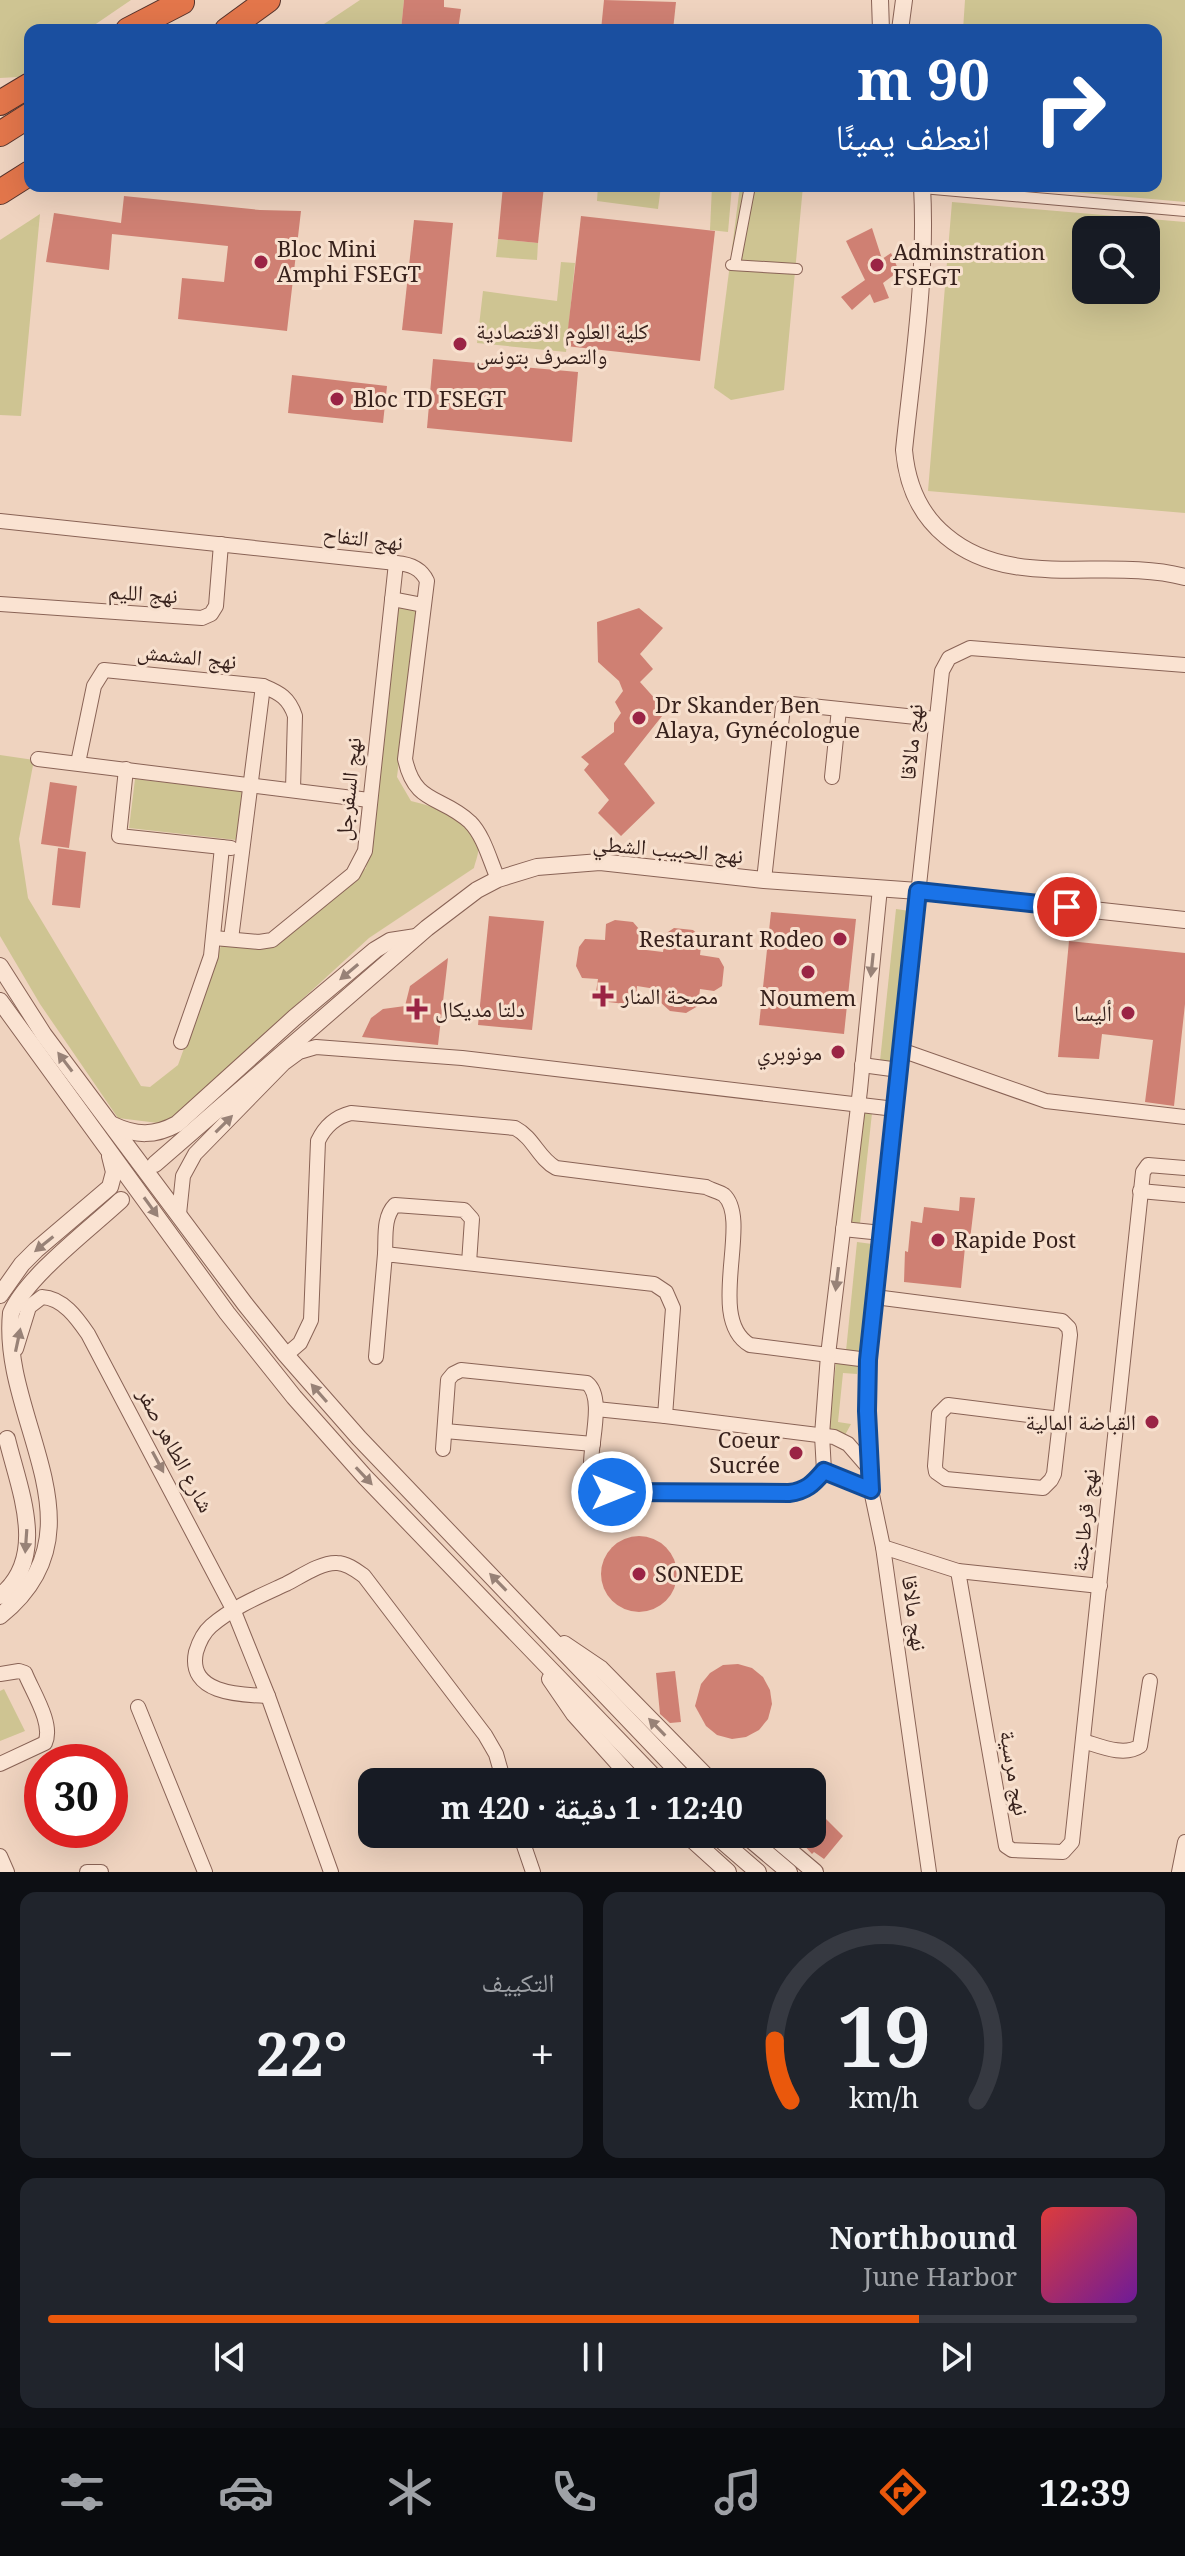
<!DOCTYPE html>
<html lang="ar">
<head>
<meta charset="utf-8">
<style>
  :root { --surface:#171b24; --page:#20242c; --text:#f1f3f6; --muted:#9ea1a6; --line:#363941; --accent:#ea580c }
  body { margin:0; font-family:"Noto Serif","Noto Naskh Arabic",serif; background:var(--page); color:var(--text); direction:rtl; height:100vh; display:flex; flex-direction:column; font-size:30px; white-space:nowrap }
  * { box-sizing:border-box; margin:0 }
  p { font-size:26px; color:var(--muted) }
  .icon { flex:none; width:44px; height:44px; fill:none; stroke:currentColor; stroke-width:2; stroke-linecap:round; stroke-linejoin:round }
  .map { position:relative; height:1872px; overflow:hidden; direction:ltr }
  .panel { display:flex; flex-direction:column; gap:20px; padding:20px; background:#0d0f14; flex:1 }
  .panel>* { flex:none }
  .hud { position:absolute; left:24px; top:24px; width:1138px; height:168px; border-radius:16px; box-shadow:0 8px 32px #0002; direction:rtl; background:#1a4fa0; color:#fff; overflow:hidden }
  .fabs { position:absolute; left:1072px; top:216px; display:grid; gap:16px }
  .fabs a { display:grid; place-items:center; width:88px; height:88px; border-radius:16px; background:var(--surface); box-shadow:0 8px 32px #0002; font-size:40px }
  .speed { position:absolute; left:24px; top:1744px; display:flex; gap:16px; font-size:40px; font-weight:700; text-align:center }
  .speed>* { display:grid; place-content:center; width:104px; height:104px; border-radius:50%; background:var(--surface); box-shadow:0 8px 32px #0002; line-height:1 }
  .speed .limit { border:12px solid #d22; background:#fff; color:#111 }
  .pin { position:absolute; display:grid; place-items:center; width:68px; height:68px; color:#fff; margin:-34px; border:4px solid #fff; border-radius:50%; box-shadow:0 2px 8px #0007 }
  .me { position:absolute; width:88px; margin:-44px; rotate:90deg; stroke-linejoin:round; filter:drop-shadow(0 0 6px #0008) }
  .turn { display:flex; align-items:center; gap:28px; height:168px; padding:0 40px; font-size:36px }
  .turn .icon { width:104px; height:104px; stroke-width:2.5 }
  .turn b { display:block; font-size:56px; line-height:68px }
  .big { font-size:60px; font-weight:700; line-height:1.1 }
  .panel .card { flex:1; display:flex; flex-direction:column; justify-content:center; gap:12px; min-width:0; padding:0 28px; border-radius:16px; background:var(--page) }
  .panel .dial { align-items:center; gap:0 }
  .dial svg { height:208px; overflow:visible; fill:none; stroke:var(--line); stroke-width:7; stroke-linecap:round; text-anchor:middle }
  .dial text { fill:var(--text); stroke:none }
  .song { display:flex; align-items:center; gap:24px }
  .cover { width:96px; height:96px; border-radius:12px; background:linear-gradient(135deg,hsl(0 70% 55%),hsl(280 70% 35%)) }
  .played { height:8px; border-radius:4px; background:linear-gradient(90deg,var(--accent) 80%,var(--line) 80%) }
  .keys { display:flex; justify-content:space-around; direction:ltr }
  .heat { display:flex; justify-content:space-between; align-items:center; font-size:44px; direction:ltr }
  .panel .tiles { flex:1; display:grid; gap:20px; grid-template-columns:1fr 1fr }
  .card:last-child { grid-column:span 2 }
  .trip { position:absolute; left:358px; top:1768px; width:468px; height:80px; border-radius:16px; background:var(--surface); box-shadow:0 8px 32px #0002; font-weight:700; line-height:80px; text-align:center; direction:rtl }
  .menu { display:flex; height:128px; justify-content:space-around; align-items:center; background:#090b0e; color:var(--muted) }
  .menu .icon { width:56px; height:56px }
  .menu .active { color:var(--accent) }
  .menu b { font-size:36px; color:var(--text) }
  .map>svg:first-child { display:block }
  .green { fill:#cec492; fill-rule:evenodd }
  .building { fill:#cf8073 }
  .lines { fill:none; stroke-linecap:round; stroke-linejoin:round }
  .pedestrian-casing { stroke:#896356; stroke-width:12 }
  .minor-casing { stroke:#896356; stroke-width:16 }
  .tertiary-casing { stroke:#896356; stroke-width:18 }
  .motorway-casing { stroke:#56332b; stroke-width:26 }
  .pedestrian { stroke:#fae3d2; stroke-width:10 }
  .minor { stroke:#fae3d2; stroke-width:14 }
  .tertiary { stroke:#fae3d2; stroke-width:16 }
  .motorway { stroke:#e3764b; stroke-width:24 }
  .oneway { fill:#988277 }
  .route-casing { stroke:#114b97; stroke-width:20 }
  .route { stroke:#1a73e8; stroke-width:14 }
  .poi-dot { fill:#9a2445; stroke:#f7e0ce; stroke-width:3 }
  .labels { text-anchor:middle; stroke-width:6; stroke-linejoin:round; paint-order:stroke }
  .poi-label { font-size:22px; fill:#37211c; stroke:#f7e0ce; text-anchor:start }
  .street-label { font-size:22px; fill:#37211c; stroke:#f7e0ce }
</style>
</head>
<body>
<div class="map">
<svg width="1185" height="1872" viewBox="0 0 1185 1872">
  <rect width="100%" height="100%" fill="#efd3bf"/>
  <g class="green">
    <path d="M0 0H131L87 30H30V69L18 77 0 78Z"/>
    <path d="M360 0H404L401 30H315Z"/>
    <path d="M965 0H1185V202L1005 186H1156V30H963Z"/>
    <path d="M598 186H661L658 209 597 201Z"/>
    <path d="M712 186H732L728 232 710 230Z"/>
    <path d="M740 186H803L784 390 731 400 714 388Z"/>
    <path d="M952 202 1185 222V513L928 491ZM1086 230H1146V290H1086Z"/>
    <path d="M40 214 21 416 0 415V240Z"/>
    <path d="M498 239 538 243 537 260 496 257Z"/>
    <path d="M561 262 575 263 566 352 477 343 483 291 557 301Z"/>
    <path d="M396 606 418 610 397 777 411 801C436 807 473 818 478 848 479 854 475 863 474 868L369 938 166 1124 118 1118 40 1004 0 936V755L34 760 19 839 28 898 141 1086 150 1087 178 1065 222 943 272 947 366 868Z"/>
    <path d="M135 779 242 791 236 840 129 828Z"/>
    <path d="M896 909 910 911 892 1063 880 1061Z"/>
    <path d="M864 1112 872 1113 860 1224 851 1223Z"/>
    <path d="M857 1242 872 1244 860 1353 846 1351Z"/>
    <path d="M836 1363 858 1365 857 1374 843 1373 838 1422 851 1424 845 1435 831 1434 829 1425Z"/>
    <path d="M4 1689 25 1731 0 1741V1691Z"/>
  </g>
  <g class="building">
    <path d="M404 0H444V7L461 9 458 30H401Z"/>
    <path d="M604 0 676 2 673 30H601Z"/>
    <path d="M503 186H544L538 243 498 239Z"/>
    <path d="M124 196 260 210 301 211 287 331 178 319 182 278 224 282 228 246 112 234 109 270 46 262 54 213 121 223Z"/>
    <path d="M581 216 715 231 700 361 566 346Z"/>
    <path d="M414 220 453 223 442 334 402 330Z"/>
    <path d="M872 228 882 259 891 253 899 271 883 283 889 298 874 303 870 294 852 310 841 297 865 280 846 241Z"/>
    <path d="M433 359 578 372 572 442 427 428Z"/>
    <path d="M292 375 387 386 383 423 288 413Z"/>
    <path d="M639 608 663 628 640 654 653 669 640 682 666 711 624 764 655 803 621 836 598 813 609 800 584 770 589 764 581 757 614 732V723L621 713 615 702 623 691 619 681 598 662 597 622Z"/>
    <path d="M50 782 77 786 69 848 41 844Z"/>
    <path d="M58 848 86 852 80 908 52 905Z"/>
    <path d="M771 912 856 919 844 1034 759 1025Z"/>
    <path d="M489 916 544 921 532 1030 478 1025Z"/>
    <path d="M615 920 633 922 639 929 638 949 663 952 665 934 674 928 693 930 702 938 700 955 719 958 724 967 722 986 714 991 700 989 698 1006 686 1013 670 1011 660 1002 662 990 637 986 636 997 625 1004 608 1002 596 992 598 979 582 978 576 966 579 947 585 939 605 940 606 924Z"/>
    <path d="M1069 941 1185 953V1004L1174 1106 1145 1102 1153 1040 1102 1034 1099 1059 1058 1057Z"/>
    <path d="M448 958 438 1045 362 1037 371 1018 383 1009 405 1006 410 986Z"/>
    <path d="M960 1197 975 1198 969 1248 965 1247 961 1288 904 1282 905 1251 908 1252 911 1221 922 1223 924 1207 959 1211Z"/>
    <circle cx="639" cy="1574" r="38"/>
    <path d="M738 1664 752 1668 763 1677 770 1690 772 1704 768 1719 759 1730 746 1737 732 1739 717 1735 706 1726 695 1706 701 1684 710 1673 723 1665Z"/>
    <path d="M675 1671 681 1722 670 1723 660 1714 656 1673Z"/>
    <path d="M823 1816 843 1836 824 1859 814 1852 812 1854 800 1841 807 1834H812V1828Z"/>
  </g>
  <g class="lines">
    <defs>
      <g id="pedestrian">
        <path d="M922 188 1185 211"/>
        <path d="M731 265 797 269"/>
        <path d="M735 265 750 186"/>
      </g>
      <g id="minor">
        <path d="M0 521 396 563C410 564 421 568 427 581L405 759C415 805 441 795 470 822 484 836 490 861 498 879"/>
        <path d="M392 599 423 605"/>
        <path d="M0 604 202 618 211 614 216 606 221 544"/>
        <path d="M38 759 369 800"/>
        <path d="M78 763 94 686 104 670 263 686C280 693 289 698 295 716L293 789"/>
        <path d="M126 769 119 836 231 848"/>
        <path d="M832 777 839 709"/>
        <path d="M764 880 783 707 792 704 935 719"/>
        <path d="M214 938 259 942 272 940 353 874 365 851 396 563"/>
        <path d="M231 939 263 686"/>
        <path d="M181 1042 211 956 222 847"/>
        <path d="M901 1050 1046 1101 1185 1117"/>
        <path d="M862 1065 899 1070"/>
        <path d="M1140 1191 1185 1195"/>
        <path d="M179 1214 183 1176 195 1154 284 1063 299 1052 316 1047 462 1058 895 1109"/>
        <path d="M843 1229 882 1233"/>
        <path d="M385 1254C386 1238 383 1217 395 1205L464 1210 472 1219 469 1263"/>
        <path d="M875 1297 1062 1321 1069 1328 1070 1335 1054 1474 1051 1480 1043 1488 946 1479 936 1472 935 1466 939 1414 948 1405 1060 1419"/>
        <path d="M16 1349 29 1307 42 1297C63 1298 77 1318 88 1334L233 1609 268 1696 331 1872"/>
        <path d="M286 1355 300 1343 311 1320 318 1141C325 1126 335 1117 351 1113L515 1128C534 1138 538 1158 556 1168L706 1187C711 1190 720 1192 724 1195 752 1221 705 1319 750 1345L868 1360"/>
        <path d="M376 1357 385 1254 654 1284 666 1292 673 1308 665 1416 834 1437 848 1444 868 1467"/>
        <path d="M596 1409 665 1416"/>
        <path d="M445 1431 593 1444"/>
        <path d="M443 1449 448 1380 453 1374 461 1370 587 1383C605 1397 590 1444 591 1466 591 1472 594 1479 595 1485L612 1492 789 1493C806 1490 813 1484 824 1471"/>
        <path d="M824 1471 822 1435 828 1355 860 1090 880 888"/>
        <path d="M824 1471 871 1490"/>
        <path d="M883 1547 958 1571 1100 1586"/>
        <path d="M958 1571 1006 1846 1012 1850 1063 1852 1072 1842 1143 1172 1148 1165 1185 1168"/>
        <path d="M0 1674 19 1671 25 1673C32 1691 54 1724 45 1743L0 1764"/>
        <path d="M268 1696C241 1695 187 1694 196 1652 199 1642 203 1633 211 1626 233 1607 260 1596 286 1584 300 1577 321 1562 337 1563 347 1563 357 1571 364 1576L485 1735 496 1754 504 1782"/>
        <path d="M138 1707 205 1872"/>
        <path d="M1083 1741C1100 1746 1124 1757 1140 1746L1150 1681"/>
        <path d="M520 1834 533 1872"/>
        <path d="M0 1856 7 1872"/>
        <path d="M87 1872H101"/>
        <path d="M929 1872 883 1547 871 1490 867 1411 868 1360 942 671 949 658 970 648 1185 665"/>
        <path d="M1179 1872 1185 1842"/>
      </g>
      <g id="tertiary">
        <path d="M880 0 881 30"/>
        <path d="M900 30 904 0"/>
        <path d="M922 186C927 274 913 363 904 450 907 484 919 514 946 536 1012 592 1107 556 1185 577"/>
        <path d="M0 966 44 1035 245 1304 286 1355 359 1438 688 1782"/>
        <path d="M0 1001 227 1313 294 1397 365 1477 659 1782"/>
        <path d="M113 1125C136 1136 155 1136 177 1124L294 1018 375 950 390 941 416 937"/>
        <path d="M155 1164 427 928 477 890 498 879 537 867 600 862 764 880 918 891 1185 920"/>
        <path d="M0 1295 22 1264 36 1250 110 1187 114 1172 110 1156"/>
        <path d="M0 1596C49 1557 19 1489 7 1439"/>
        <path d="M0 1616C109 1529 0 1420 11 1313 27 1276 90 1229 121 1200"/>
        <path d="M564 1644 601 1669 712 1782"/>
        <path d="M550 1679 574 1714 635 1782"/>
        <path d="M686 1834 728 1872"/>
        <path d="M714 1834 758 1872"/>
        <path d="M744 1834 789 1872"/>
        <path d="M770 1834 815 1872"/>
      </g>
      <g id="motorway">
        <path d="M128 30 182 2"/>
        <path d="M227 30 268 0"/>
        <path d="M0 103 30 85"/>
        <path d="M0 134 30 115"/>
        <path d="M0 192 30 173"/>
      </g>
    </defs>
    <use href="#pedestrian" class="pedestrian-casing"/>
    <use href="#minor" class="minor-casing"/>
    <use href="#tertiary" class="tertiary-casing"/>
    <use href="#motorway" class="motorway-casing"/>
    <use href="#pedestrian" class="pedestrian"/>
    <use href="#minor" class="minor"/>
    <use href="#tertiary" class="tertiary"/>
    <use href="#motorway" class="motorway"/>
  </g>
  <defs><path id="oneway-solid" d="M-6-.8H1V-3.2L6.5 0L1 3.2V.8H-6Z" transform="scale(2)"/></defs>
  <g class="oneway">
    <use href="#oneway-solid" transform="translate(872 965) rotate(96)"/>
    <use href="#oneway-solid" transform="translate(349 972) rotate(140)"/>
    <use href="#oneway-solid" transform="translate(65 1062) rotate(-127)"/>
    <use href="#oneway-solid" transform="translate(224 1124) rotate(-45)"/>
    <use href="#oneway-solid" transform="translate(151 1207) rotate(54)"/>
    <use href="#oneway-solid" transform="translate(44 1244) rotate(141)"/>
    <use href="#oneway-solid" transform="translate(837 1279) rotate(97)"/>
    <use href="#oneway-solid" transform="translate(18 1340) rotate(-78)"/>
    <use href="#oneway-solid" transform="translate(319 1393) rotate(-131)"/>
    <use href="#oneway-solid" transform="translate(158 1462) rotate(62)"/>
    <use href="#oneway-solid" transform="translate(364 1476) rotate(47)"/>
    <use href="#oneway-solid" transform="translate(26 1541) rotate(94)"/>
    <use href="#oneway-solid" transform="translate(498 1582) rotate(-134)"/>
    <use href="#oneway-solid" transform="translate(657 1727) rotate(-134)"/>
  </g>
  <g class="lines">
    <defs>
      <path id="route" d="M612 1492 789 1493C806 1491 813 1484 824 1471L871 1490 867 1411 868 1360 918 891 1067 907"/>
    </defs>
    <use href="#route" class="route-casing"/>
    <use href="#route" class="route"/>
  </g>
  <g class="poi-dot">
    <circle cx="261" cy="262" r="8"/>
    <circle cx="877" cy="265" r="8"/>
    <circle cx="460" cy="344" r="8"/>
    <circle cx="337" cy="399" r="8"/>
    <circle cx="639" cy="718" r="8"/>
    <circle cx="840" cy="939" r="8"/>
    <circle cx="808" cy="972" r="8"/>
    <path d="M599 984h8v8h8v8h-8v8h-8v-8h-8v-8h8z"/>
    <path d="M413 997h8v8h8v8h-8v8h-8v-8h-8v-8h8z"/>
    <circle cx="1128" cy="1013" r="8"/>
    <circle cx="838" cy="1052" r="8"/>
    <circle cx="938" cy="1240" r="8"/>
    <circle cx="1152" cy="1422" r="8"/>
    <circle cx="796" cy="1453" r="8"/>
    <circle cx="639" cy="1574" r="8"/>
  </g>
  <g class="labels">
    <g class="poi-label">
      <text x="277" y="257">Bloc Mini<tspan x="277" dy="25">Amphi FSEGT</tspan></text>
      <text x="893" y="260">Adminstration<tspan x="893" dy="25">FSEGT</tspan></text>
      <text x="476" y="339">كلية العلوم الاقتصادية<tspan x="476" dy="25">والتصرف بتونس</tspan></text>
      <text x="353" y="407">Bloc TD FSEGT</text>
      <text x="655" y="713">Dr Skander Ben<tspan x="655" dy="25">Alaya, Gynécologue</tspan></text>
      <text x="824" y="947" text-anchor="end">Restaurant Rodeo</text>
      <text x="621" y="1004">مصحة المنار</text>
      <text x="808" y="1006" text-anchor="middle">Noumem</text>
      <text x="435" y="1017">دلتا مديكال</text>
      <text x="1112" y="1021" text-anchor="end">أليسا</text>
      <text x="822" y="1060" text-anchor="end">مونوبري</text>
      <text x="954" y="1248">Rapide Post</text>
      <text x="1136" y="1430" text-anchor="end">القباضة المالية</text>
      <text x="780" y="1448" text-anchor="end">Coeur<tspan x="780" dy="25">Sucrée</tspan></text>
      <text x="655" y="1582">SONEDE</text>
    </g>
    <g class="street-label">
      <text transform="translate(363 538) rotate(7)" y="8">نهج التفاح</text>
      <text transform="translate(143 593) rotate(4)" y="8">نهج الليم</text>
      <text transform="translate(187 656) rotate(6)" y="8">نهج المشمش</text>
      <text transform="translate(911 742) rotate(-84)" y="8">نهج مالاقا</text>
      <text transform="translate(348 789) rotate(-84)" y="8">نهج السفرجل</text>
      <text transform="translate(668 849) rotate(5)" y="8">نهج الحبيب الشطي</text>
      <text transform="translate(176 1450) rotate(62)" y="8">شارع الطاهر صفر</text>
      <text transform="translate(1084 1520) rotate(-84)" y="8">نهج قرطاجنة</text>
      <text transform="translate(915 1613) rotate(82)" y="8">نهج مالاقا</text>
      <text transform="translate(1015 1773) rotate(80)" y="8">نهج مرسية</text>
    </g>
  </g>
</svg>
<div class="fabs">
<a><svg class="icon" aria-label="search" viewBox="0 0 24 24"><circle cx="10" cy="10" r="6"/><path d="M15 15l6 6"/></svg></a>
</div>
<div class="speed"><div class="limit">30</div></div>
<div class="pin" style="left:1067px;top:907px;background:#d93025"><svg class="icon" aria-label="arrive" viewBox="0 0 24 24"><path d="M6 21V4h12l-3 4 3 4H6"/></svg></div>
<svg class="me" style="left:612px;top:1492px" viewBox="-20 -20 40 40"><circle r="17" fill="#1a73e8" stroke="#fff" stroke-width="3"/><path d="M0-11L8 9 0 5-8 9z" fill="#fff"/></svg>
<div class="trip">12:40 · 1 دقيقة · 420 m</div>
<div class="hud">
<div class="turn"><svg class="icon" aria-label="right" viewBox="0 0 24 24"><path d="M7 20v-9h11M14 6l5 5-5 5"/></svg><div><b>90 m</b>انعطف يمينًا</div></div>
</div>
</div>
<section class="panel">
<div class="tiles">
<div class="card dial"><svg viewBox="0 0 100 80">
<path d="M14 69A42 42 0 1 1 86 69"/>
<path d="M14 69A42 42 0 0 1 8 46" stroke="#ea580c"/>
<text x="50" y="56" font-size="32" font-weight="700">19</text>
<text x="50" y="72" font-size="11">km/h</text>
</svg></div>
<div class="card"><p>التكييف</p>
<div class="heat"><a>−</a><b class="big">22°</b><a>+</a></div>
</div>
<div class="card">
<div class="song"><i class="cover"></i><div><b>Northbound</b><p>June Harbor</p></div></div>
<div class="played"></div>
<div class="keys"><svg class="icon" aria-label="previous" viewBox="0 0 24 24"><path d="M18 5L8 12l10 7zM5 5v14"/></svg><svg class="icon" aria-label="pause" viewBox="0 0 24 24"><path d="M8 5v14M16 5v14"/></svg><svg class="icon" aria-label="next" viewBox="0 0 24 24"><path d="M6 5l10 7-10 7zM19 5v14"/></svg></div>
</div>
</div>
</section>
<nav class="menu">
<b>12:39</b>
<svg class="icon active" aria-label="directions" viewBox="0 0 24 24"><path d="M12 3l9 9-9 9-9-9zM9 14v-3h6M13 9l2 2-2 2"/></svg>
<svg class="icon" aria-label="music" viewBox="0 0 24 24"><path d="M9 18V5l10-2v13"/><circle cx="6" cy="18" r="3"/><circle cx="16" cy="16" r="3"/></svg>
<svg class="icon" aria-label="phone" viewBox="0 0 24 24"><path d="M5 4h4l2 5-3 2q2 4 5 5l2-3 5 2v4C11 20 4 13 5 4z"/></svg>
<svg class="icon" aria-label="climate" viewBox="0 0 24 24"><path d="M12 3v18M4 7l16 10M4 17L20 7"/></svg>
<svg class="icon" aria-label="car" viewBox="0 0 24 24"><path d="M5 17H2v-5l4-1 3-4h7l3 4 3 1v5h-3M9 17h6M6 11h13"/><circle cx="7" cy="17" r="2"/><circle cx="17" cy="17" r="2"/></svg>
<svg class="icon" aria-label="filters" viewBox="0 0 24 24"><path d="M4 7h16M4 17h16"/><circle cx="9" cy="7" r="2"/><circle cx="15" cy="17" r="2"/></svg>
</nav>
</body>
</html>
